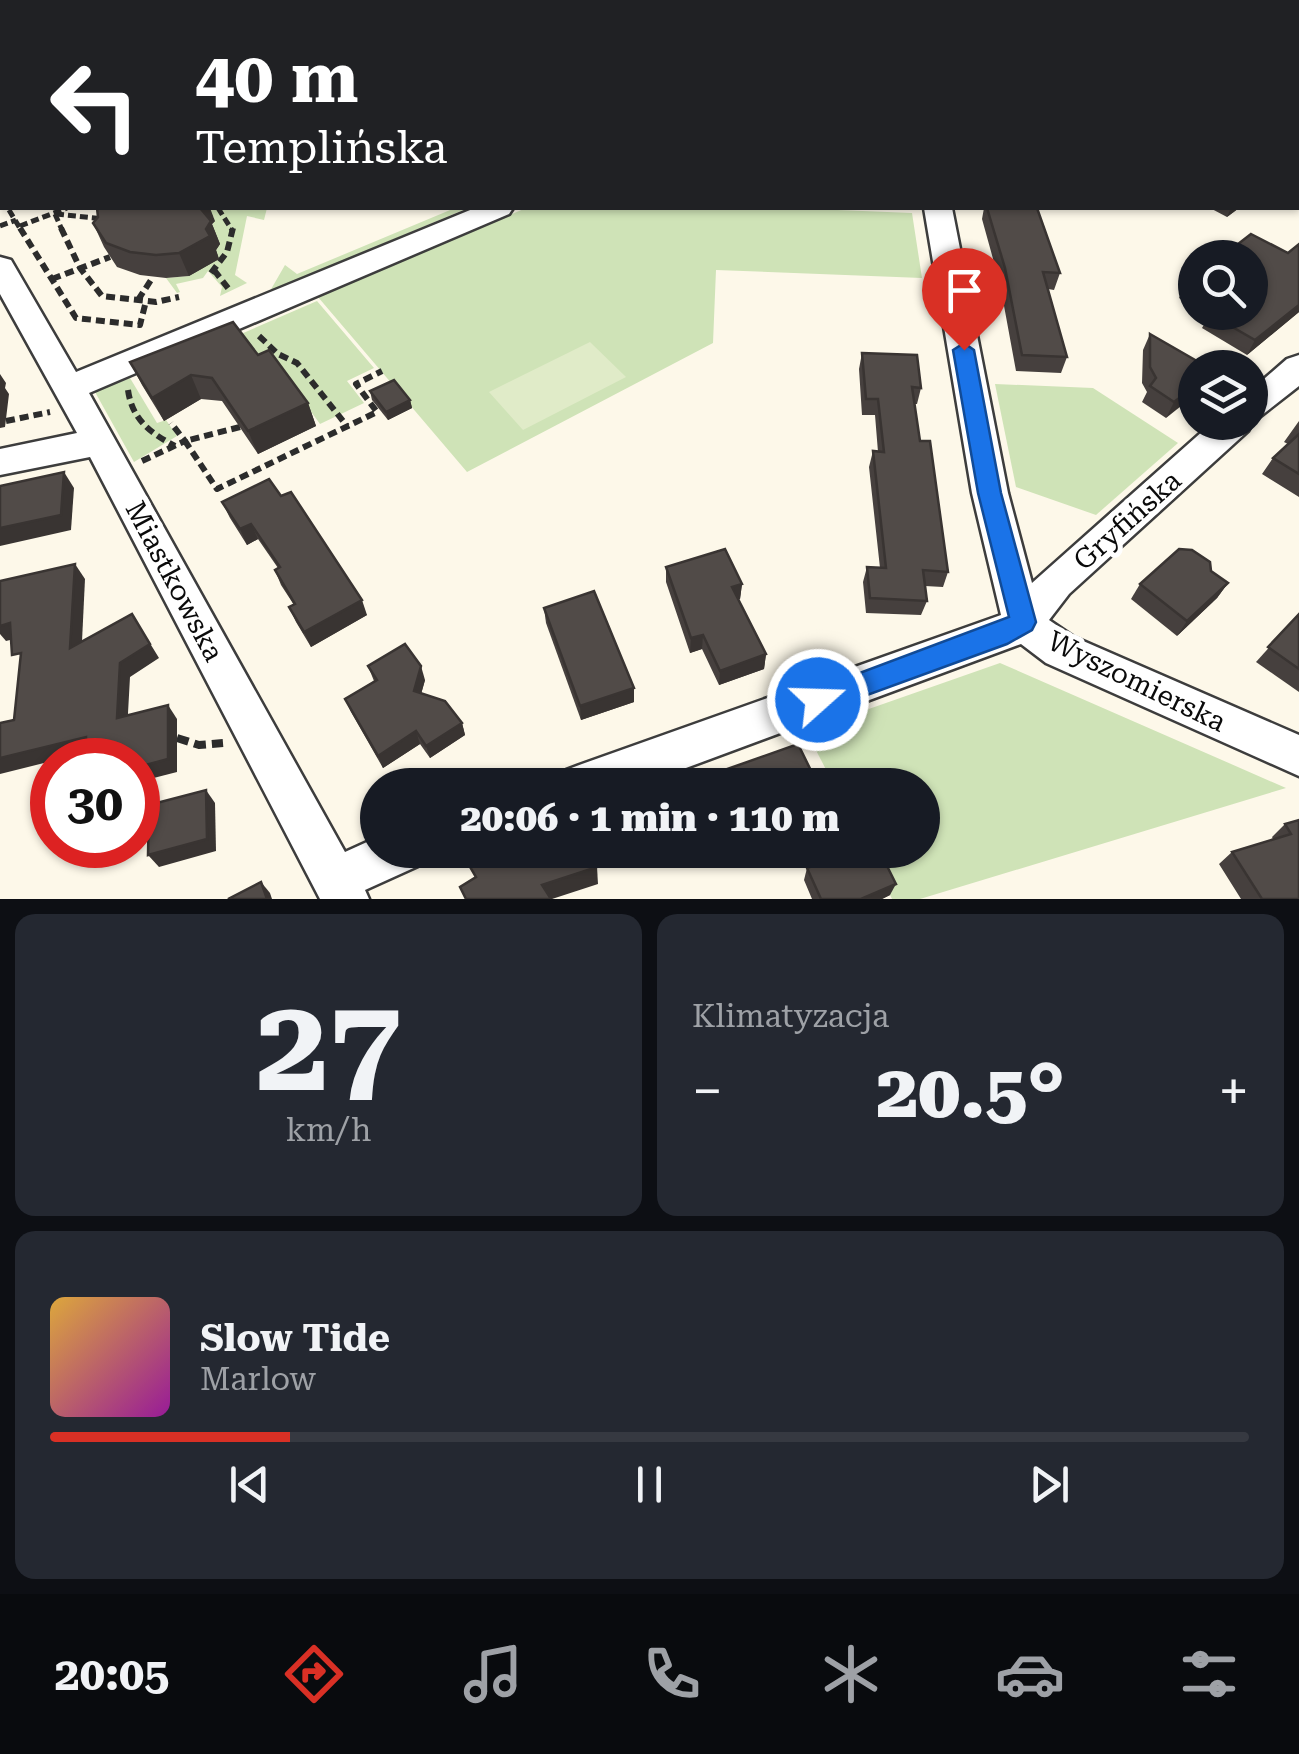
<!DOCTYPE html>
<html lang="pl">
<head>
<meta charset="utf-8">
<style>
  :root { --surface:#171b24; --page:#242831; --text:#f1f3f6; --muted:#9ea1a6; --line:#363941; --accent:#d93025 }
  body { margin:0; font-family:"Roboto Serif",serif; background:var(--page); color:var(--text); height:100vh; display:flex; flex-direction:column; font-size:38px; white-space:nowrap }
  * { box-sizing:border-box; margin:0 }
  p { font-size:32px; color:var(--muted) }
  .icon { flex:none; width:55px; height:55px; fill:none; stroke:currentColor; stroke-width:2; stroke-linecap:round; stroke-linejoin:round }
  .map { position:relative; height:899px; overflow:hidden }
  .side { display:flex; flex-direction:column; gap:15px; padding:15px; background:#0d0f14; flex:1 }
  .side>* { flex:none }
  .hud { position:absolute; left:0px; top:0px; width:1300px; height:210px; box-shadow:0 2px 8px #0004; background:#202124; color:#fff; overflow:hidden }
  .fabs { position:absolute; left:1178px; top:240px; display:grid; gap:20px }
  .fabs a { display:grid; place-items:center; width:90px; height:90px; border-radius:50%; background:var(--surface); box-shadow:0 2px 8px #0004; font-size:50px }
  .speed { position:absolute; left:30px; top:738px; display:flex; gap:20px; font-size:50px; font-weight:700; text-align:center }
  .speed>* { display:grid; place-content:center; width:130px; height:130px; border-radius:50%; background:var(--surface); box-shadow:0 2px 8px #0004; line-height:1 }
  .speed .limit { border:15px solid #d22; background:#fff; color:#111 }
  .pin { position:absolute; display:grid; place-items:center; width:85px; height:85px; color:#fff; margin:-102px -42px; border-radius:50% 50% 50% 0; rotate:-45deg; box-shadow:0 0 10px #0007 }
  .pin .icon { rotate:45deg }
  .me { position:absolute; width:110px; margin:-55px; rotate:70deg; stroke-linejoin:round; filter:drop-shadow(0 0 8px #0008) }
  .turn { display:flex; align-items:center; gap:35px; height:210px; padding:0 30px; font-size:45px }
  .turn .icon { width:130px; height:130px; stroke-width:2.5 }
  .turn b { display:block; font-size:70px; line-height:85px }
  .big { font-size:75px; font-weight:800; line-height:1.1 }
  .side .widget { flex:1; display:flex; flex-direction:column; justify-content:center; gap:15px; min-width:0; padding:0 35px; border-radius:20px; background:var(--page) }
  .side .dial { align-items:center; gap:0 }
  .dial b { font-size:130px; line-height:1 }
  .song { display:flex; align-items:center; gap:30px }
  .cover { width:120px; height:120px; border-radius:15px; background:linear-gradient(135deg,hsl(40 70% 55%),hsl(300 70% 35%)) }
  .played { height:10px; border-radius:5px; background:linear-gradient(90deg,var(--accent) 20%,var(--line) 20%) }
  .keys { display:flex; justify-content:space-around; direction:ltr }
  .heat { display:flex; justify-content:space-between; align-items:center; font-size:55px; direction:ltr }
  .side .tiles { flex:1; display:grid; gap:15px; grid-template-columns:1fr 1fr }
  .widget:last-child { grid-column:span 2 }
  .trip { position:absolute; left:360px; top:768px; width:580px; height:100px; border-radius:50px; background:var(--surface); box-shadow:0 2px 8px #0004; font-weight:800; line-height:100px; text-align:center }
  .menu { display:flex; height:160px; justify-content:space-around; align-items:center; background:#090b0e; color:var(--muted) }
  .menu .icon { width:70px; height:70px }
  .menu .current { color:var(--accent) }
  .menu b { font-size:45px; color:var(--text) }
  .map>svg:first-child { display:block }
  .green { fill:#cfe3b7 }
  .pitch { fill:#e0ebc8 }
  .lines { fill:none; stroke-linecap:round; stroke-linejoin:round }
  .service-casing { stroke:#3d3d3d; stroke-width:4 }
  .minor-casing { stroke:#3d3d3d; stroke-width:5 }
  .path-far2 { stroke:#2c2c2c; stroke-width:5; stroke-dasharray:8 4; stroke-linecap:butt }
  .path-far1 { stroke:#2c2c2c; stroke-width:6; stroke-dasharray:9 5; stroke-linecap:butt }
  .path { stroke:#2c2c2c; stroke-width:8; stroke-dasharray:12 6; stroke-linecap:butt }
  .service { fill:#fff; fill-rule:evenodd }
  .minor { fill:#fff; fill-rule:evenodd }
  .wall { fill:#46403e }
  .shaded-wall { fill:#393432 }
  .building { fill:#514b48; stroke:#393432; stroke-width:2.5 }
  .route { fill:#1a73e8; stroke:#114b97; stroke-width:2.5 }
  .labels { text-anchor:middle; stroke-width:10; stroke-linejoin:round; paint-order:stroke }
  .street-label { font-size:28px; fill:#0a0a0a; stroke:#fff }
</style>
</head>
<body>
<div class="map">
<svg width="1299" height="899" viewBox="0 0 1299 899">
  <rect width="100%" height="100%" fill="#fdf8e9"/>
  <g class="green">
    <path d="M197 208H267L264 220 247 216 235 275 247 283 220 296 222 287 208 271 203 278 176 284 180 292 177 293 166 278 189 276 206 265 214 217Z"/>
    <path d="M455 208H468L270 291 285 265 297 274Z"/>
    <path d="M526 208H788L912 213 922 278 716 270 713 343 467 472 318 297Z"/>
    <path d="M317 301 374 368 347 381 364 403 320 424 280 369 271 373 241 334Z"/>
    <path d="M130 378 157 423 166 420 177 436 134 462 95 392Z"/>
    <path d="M995 384 1093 388 1178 443 1096 515 1016 487Z"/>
    <path d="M1000 663 1286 788 920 899H892L868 850H922V785H834L806 731Z"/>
  </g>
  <path class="pitch" d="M590 342 626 377 523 430 489 392Z"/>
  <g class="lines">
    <defs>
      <g id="service">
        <path d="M557 0H574L572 2H556Z"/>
        <path d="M654 0H666V2H655Z"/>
      </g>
      <g id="minor">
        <path d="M893 0H915L916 2H894Z"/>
        <path d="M1202 0H1225L1226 2H1203Z"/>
        <rect x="1298" y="128" width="1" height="18"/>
        <path d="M475 208H513L509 214 89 393 345 852 378 837V850H425L418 866 365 890 369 899H320L90 457 0 475V449L77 433 0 294V257L11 260 76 372Z"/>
        <path d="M924 208H952L1008 493 1032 583 1213 422H1250V391L1287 359 1299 355V386L1253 422 1248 431 1069 594 1049 620 1074 637 1299 735V776L1046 663 1021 644 640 785H560L566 770 582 764 1001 615 972 493Z"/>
      </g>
    </defs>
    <use href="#service" class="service-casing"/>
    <use href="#minor" class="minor-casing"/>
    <g class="path-far2">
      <path d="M218 208 232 230"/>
      <path d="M9 210 21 230"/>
      <path d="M55 214 62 230"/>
      <path d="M56 214 104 219"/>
      <path d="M0 226 16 220"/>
      <path d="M20 226 67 208"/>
    </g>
    <g class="path-far1">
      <path d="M20 228 76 318 140 325 146 301"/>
      <path d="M61 228 80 268 102 296 156 302 179 297"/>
      <path d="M214 270 231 292"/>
      <path d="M211 273 227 252 233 228"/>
      <path d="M52 279 110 257"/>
      <path d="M138 300 153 277"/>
      <path d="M259 336 278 354 297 363 347 426"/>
      <path d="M128 390C132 419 150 433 175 446"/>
      <path d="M6 421 50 412"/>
      <path d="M240 427 185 441 217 489 377 412 356 384 382 371"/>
      <path d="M142 461 185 441 171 423"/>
    </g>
    <path class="path" d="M177 738 199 745 223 743"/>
    <use href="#service" class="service"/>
    <use href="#minor" class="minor"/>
  </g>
  <g class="wall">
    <path d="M0 0H316V2H2V72L0 74Z"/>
    <path d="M372 0H512L506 2H373Z"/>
    <path d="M1244 0H1299V86L1298 84V2H1246Z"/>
    <path d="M984 208H1037L1060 273 1054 290 1048 289 1067 357 1061 373 1016 371 1000 284 982 219Z"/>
    <path d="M1210 208H1239L1227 217Z"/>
    <path d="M215 221 212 224 220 244 216 250 219 259 189 276 166 278 140 275 117 267 104 247 93 223Z"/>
    <path d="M1299 244V312L1247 355 1202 328 1209 316 1203 312H1250L1288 253Z"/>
    <path d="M1195 277V308L1179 298 1186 284Z"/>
    <path d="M1150 334 1209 368 1166 418 1142 402 1147 392 1142 383 1143 350Z"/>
    <path d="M862 353 921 388 917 404H914L920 441 948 572 943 587 925 586 927 601 921 615 866 613 863 582 867 567 880 568 869 467 873 451 878 452 875 415H862L859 369Z"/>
    <path d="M258 355 308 403 316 426 258 454 222 401 201 399 164 421 142 385 130 362Z"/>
    <path d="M370 391 410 400 412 408 388 420 372 400Z"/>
    <path d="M1299 421V497L1262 474 1273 458 1288 444 1284 442Z"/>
    <path d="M222 502 367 615 311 647 296 622 289 607 294 605 281 585 275 570 278 568 258 539 247 545 230 518Z"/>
    <path d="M666 567 742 584 740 599H738L766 654 764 669 719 685 702 649 690 653 666 582Z"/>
    <path d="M1211 571 1228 583 1217 598 1177 636 1131 599 1140 584Z"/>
    <path d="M544 608 634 702 581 720 546 623Z"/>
    <path d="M1299 614V692L1256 662Z"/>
    <path d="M368 666 425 680 421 694 462 723 465 735 430 758 420 744 383 768 351 712 345 699 374 681Z"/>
    <path d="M1299 820V899H1241L1219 864 1232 852 1273 839 1272 837 1285 824Z"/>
    <path d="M688 850H727L693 863Z"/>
    <path d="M832 850H879L890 895 882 899H812L804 880 807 868 836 857Z"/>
  </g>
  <g class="shaded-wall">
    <path d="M471 0H512L506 2H464Z"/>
    <path d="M2 42V72L0 74V44Z"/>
    <path d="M200 208H210L215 221 212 224 220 244 216 250 219 259 189 276 179 253 206 229Z"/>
    <path d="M1231 208H1239L1227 217Z"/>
    <path d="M1299 305V312L1247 355 1255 340Z"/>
    <path d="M0 374 6 383 5 388 9 394 5 427 0 428Z"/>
    <path d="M191 375 201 399 164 421 152 398Z"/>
    <path d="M1195 386V395L1166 418 1174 402Z"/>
    <path d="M410 400 412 408 388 420 386 412Z"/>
    <path d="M308 403 316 426 258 454 248 431Z"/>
    <path d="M64 472 74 488 71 530 0 546V528Z"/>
    <path d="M251 524 258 539 247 545 240 529Z"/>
    <path d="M75 564 85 579 81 662 70 648Z"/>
    <path d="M1228 583 1217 598 1177 636 1187 621Z"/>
    <path d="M742 584 740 599 731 602 732 587Z"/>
    <path d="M362 600 367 615 311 647 304 632Z"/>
    <path d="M132 614 159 658 130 677 127 731 117 718 120 663Z"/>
    <path d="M10 623 22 637 6 641 0 634V626Z"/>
    <path d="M703 635 702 649 690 653 691 638Z"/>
    <path d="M766 654 764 669 719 685 720 671Z"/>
    <path d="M421 666 425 680 418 705 414 691Z"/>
    <path d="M634 688V702L581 720 580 706Z"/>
    <path d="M168 705 177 719V772L138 782V767Z"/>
    <path d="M462 723 465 735 430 758 426 746Z"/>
    <path d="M416 731 420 744 383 768 378 756Z"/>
    <path d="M86 737 97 750 52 760V761L0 774V758Z"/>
    <path d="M206 790 215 803 216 851 159 867 148 855Z"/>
    <path d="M727 850 693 863 694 851Z"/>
    <path d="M597 867 598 884 552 899H545L542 885Z"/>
    <path d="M261 882 270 893 272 899H267Z"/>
    <path d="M896 884 890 895 882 899H861Z"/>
  </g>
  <g class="building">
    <path d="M0 0H290L282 2H2V42L0 44Z"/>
    <path d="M405 0H471L464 2H409Z"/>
    <path d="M587 0H650L649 2H586Z"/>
    <path d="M1011 0H1058L1059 2H1012Z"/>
    <path d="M1140 0H1198L1200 2H1137Z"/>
    <path d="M1264 0H1299V53L1298 50V2H1266Z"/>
    <path d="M97 208H200L211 221 206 229 210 236 179 253 156 255 130 252 106 243 93 223 98 217Z"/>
    <path d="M987 208H1037L1060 273 1043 272 1067 357 1022 355 1005 268Z"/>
    <path d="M1251 234 1288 253 1299 244V305L1255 340 1210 314 1250 312V258H1220Z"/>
    <path d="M1195 277V289L1186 284Z"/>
    <path d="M233 322 258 355 269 350 308 403 248 431 212 378 191 375 152 398 130 362Z"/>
    <path d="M1150 334 1209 368H1195V386L1174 402 1150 386 1156 378 1150 367Z"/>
    <path d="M862 353 917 355 921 388 912 387 920 441H930L948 572 923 570 927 601 870 598 867 567 886 568 873 451 884 452 878 399H866Z"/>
    <path d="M394 380 410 400 386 412 370 391Z"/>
    <path d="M1299 434V474L1273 458Z"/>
    <path d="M64 472 61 515 0 528V486Z"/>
    <path d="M269 479 281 496 291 492 362 600 304 632 289 607 295 604 275 570 280 567 251 524 240 529 222 502Z"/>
    <path d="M725 549 742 584 732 587 766 654 720 671 703 635 691 638 666 567Z"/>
    <path d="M1179 549 1192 550 1210 562 1211 571 1228 583 1187 621 1140 584Z"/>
    <path d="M75 564 70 648 132 614 150 644 120 663 117 718 168 705V759L138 767V760H86V737L0 758V723L14 720 21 653 12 655 10 623 0 626V581Z"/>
    <path d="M594 591 634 688 580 706 544 608Z"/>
    <path d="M1299 614V669L1268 647Z"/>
    <path d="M405 644 421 666 414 691 445 701 462 723 426 746 416 731 378 756 345 699 377 680 368 666Z"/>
    <path d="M798 744 818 785H682Z"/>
    <path d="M206 790 207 839 148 855 149 805Z"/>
    <path d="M1299 820V899H1262L1232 852 1291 834 1285 824Z"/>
    <path d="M482 850H591L597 867 542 885 551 899H466L460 887 476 877 466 860Z"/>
    <path d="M842 850H879L896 884 861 899H821L807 868 844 854Z"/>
    <path d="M261 882 267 899H228Z"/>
  </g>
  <path class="route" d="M964 343 974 350 1001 493 1036 622 1032 630 1007 644 818 713 809 709 805 700 809 692 1009 617 978 493 953 350Z"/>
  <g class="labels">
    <g class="street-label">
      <text transform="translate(1127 520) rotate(-42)" y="10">Gryfińska</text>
      <text transform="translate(175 581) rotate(62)" y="10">Miastkowska</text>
      <text transform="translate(1137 681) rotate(26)" y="10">Wyszomierska</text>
    </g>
  </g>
</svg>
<div class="fabs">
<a><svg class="icon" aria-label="search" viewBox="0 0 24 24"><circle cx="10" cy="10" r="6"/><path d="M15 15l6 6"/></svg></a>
<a><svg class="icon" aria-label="layers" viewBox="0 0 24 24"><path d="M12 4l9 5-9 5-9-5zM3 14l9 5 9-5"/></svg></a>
</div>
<div class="speed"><div class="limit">30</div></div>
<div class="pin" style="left:964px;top:350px;background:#d93025"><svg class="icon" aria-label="arrive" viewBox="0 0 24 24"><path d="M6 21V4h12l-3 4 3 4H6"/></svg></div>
<svg class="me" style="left:818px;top:700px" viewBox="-20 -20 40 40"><circle r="17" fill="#1a73e8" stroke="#fff" stroke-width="3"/><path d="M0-11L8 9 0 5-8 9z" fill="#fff"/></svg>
<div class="trip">20:06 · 1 min · 110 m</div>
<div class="hud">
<div class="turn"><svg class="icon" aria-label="left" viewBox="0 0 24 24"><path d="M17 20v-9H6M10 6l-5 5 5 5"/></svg><div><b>40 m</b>Templińska</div></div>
</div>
</div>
<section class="side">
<div class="tiles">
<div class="widget dial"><b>27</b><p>km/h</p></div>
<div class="widget"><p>Klimatyzacja</p>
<div class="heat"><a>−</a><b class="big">20.5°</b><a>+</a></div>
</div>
<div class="widget">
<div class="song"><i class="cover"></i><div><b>Slow Tide</b><p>Marlow</p></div></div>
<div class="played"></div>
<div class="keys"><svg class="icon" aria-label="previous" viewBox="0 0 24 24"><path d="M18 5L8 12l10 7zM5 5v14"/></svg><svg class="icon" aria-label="pause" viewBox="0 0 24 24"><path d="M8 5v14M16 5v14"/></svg><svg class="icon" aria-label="next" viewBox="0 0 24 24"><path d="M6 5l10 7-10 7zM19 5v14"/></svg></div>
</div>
</div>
</section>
<nav class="menu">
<b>20:05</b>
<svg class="icon current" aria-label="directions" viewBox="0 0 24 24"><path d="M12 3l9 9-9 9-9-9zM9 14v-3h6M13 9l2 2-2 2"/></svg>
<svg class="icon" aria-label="music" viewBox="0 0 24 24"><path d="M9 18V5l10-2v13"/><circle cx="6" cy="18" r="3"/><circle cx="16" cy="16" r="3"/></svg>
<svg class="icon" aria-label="phone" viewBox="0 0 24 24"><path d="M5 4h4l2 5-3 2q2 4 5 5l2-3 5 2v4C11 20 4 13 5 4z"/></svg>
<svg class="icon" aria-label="climate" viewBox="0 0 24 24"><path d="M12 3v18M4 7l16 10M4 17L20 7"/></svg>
<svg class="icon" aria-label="car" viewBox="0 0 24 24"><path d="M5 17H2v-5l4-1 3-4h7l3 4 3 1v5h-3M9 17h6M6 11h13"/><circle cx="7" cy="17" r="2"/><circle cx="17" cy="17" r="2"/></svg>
<svg class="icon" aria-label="filters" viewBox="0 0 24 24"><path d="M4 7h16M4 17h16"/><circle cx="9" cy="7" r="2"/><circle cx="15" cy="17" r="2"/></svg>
</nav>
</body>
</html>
